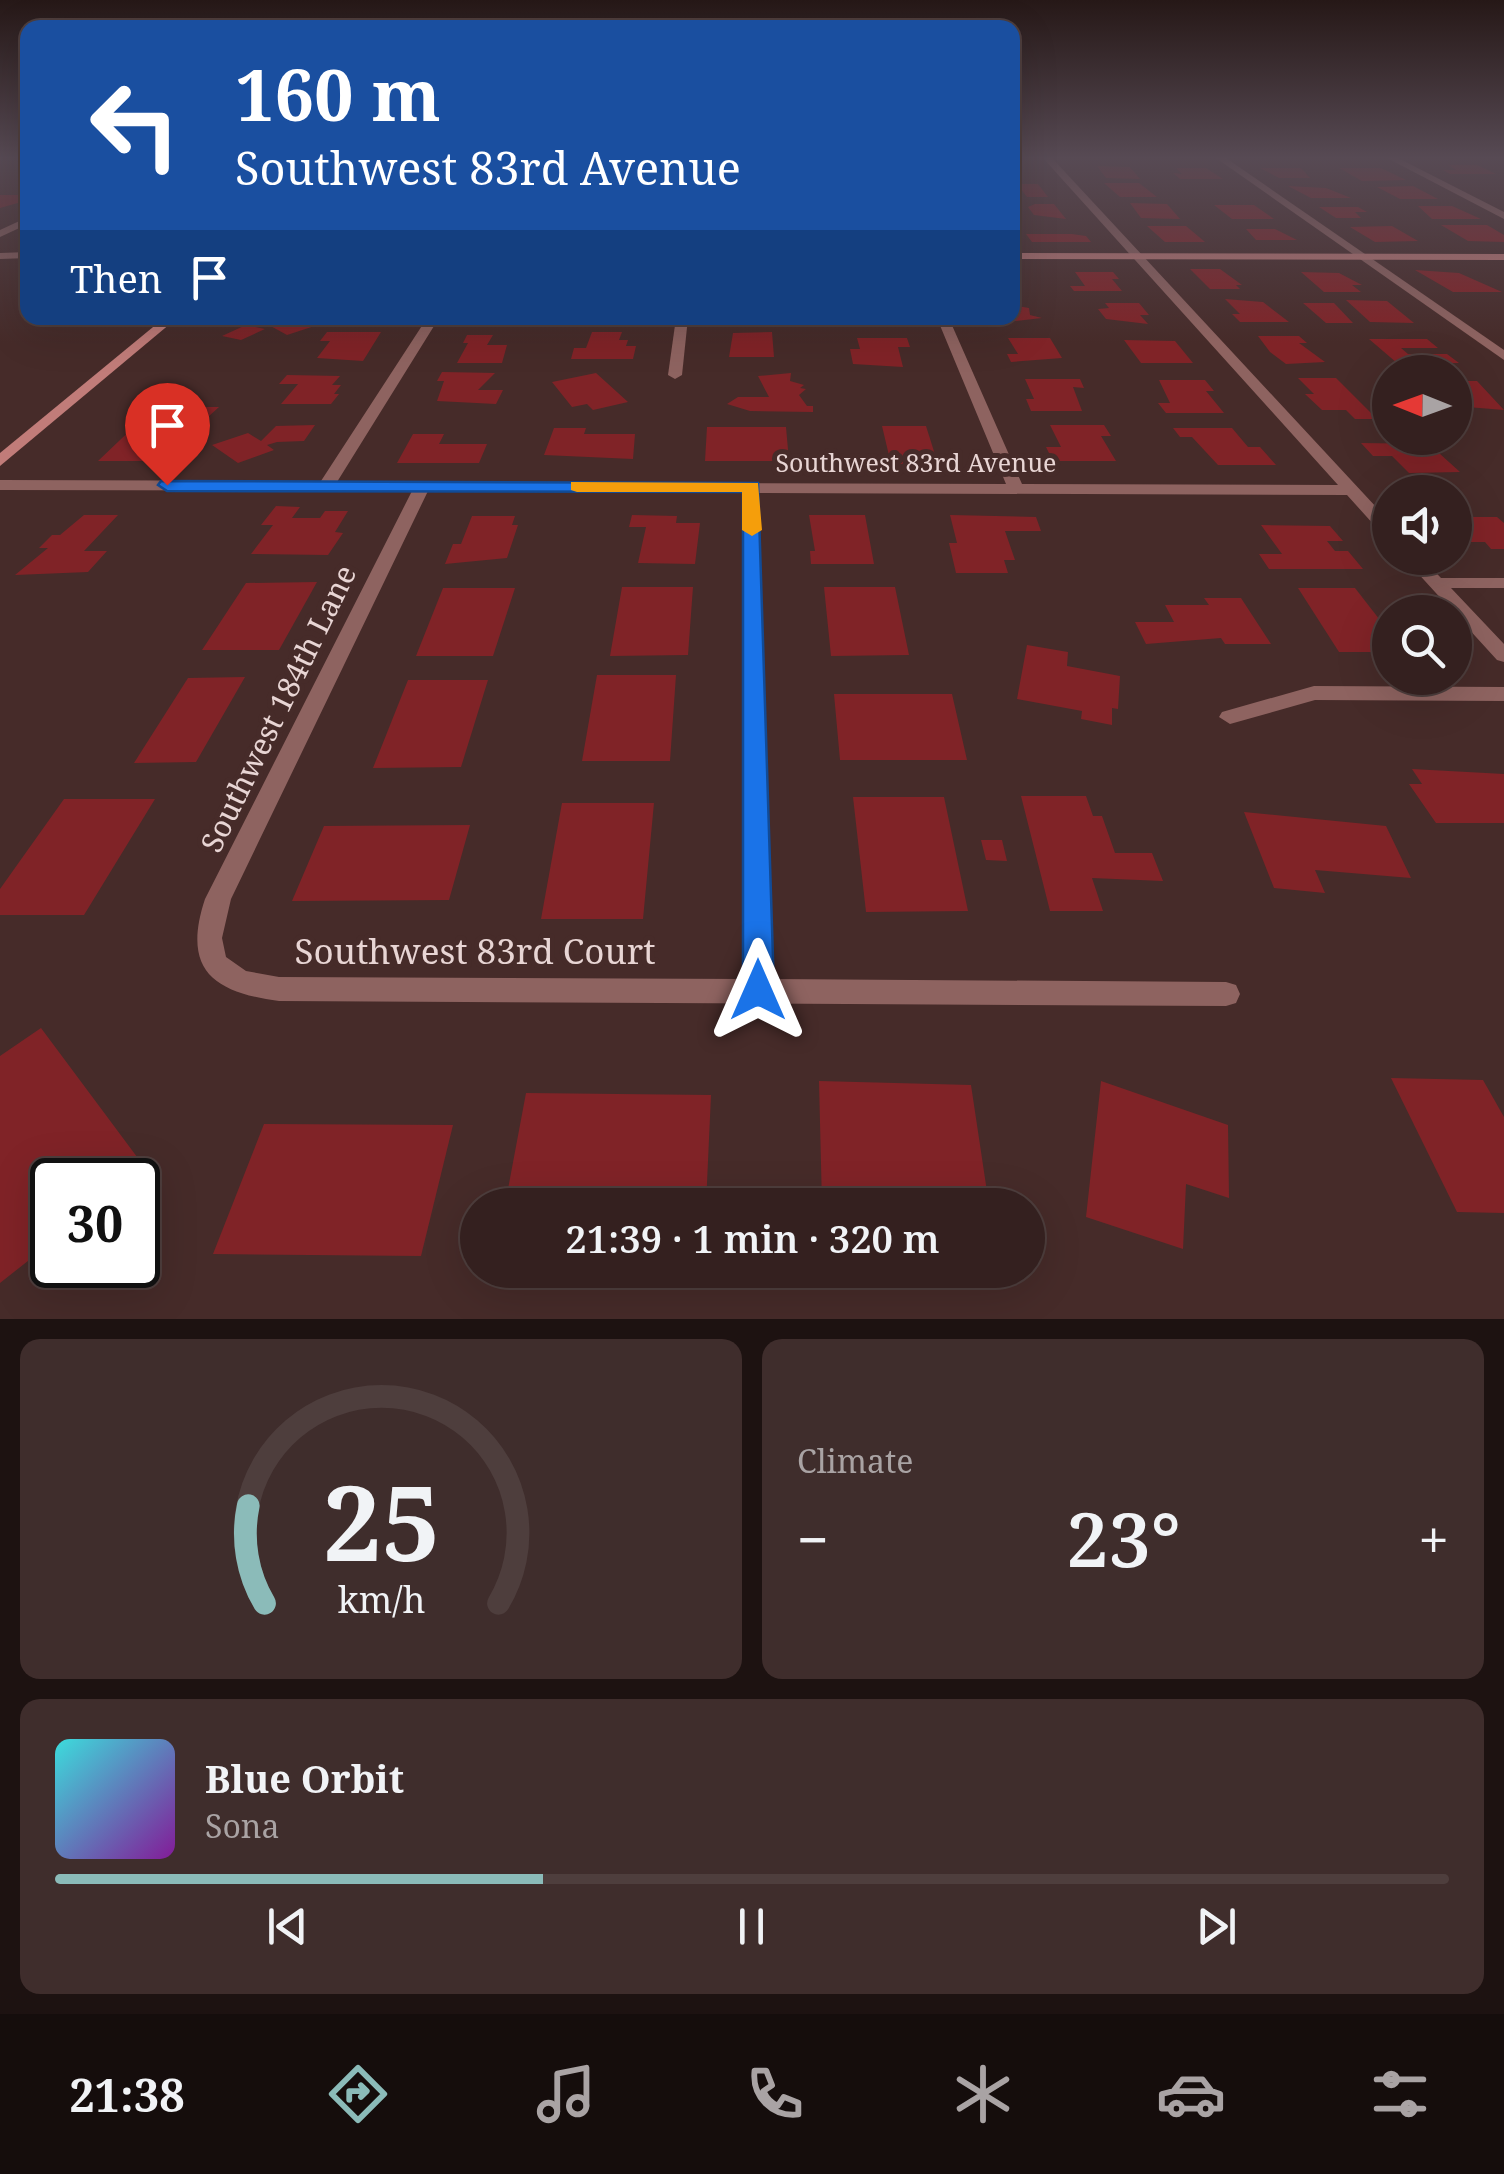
<!DOCTYPE html>
<html lang="en">
<head>
<meta charset="utf-8">
<style>
  :root { --surface:#34201f; --page:#3f2d2c; --text:#f1f3f6; --muted:#a9a3a4; --line:#4e3e3d; --accent:#8bbbb9 }
  body { margin:0; font-family:"Noto Serif",serif; background:var(--page); color:var(--text); height:100vh; display:flex; flex-direction:column; font-size:38px; white-space:nowrap }
  * { box-sizing:border-box; margin:0 }
  p { font-size:32px; color:var(--muted) }
  .icon { flex:none; width:55px; height:55px; fill:none; stroke:currentColor; stroke-width:2; stroke-linecap:round; stroke-linejoin:round }
  .map { position:relative; height:1319px; overflow:hidden }
  .side { display:flex; flex-direction:column; gap:20px; padding:20px; background:#1d1211; flex:1 }
  .side>* { flex:none }
  .banner { position:absolute; left:20px; top:20px; width:1000px; height:305px; border-radius:20px; box-shadow:0 10px 40px #0002,0 0 0 2px var(--line); background:#1a4fa0; color:#fff; overflow:hidden }
  .needle { width:65px; rotate:271deg }
  .controls { position:absolute; left:1372px; top:355px; display:grid; gap:20px }
  .controls a { display:grid; place-items:center; width:100px; height:100px; border-radius:50%; background:var(--surface); box-shadow:0 10px 40px #0002,0 0 0 2px var(--line); font-size:50px }
  .speed { position:absolute; left:30px; top:1158px; display:flex; gap:20px; font-size:50px; font-weight:700; text-align:center }
  .speed>* { display:grid; place-content:center; width:130px; height:130px; border-radius:50%; background:var(--surface); box-shadow:0 10px 40px #0002,0 0 0 2px var(--line); line-height:1 }
  .speed .limit { border:5px solid #111; border-radius:15px; background:#fff; color:#111 }
  .pin { position:absolute; display:grid; place-items:center; width:85px; height:85px; color:#fff; margin:-102px -42px; border-radius:50% 50% 50% 0; rotate:-45deg; box-shadow:0 0 10px #0007 }
  .pin .icon { rotate:45deg }
  .me { position:absolute; width:110px; margin:-55px; rotate:0deg; stroke-linejoin:round; filter:drop-shadow(0 0 8px #0008) }
  .turn { display:flex; align-items:center; gap:35px; height:210px; padding:0 50px; font-size:45px }
  .turn .icon { width:130px; height:130px; stroke-width:2.5 }
  .turn b { display:block; font-size:70px; line-height:85px }
  .then { display:flex; align-items:center; height:95px; padding:0 50px; background:#0003; gap:20px; font-size:38px }
  .big { font-size:75px; font-weight:600; line-height:1.1 }
  .side .widget { flex:1; display:flex; flex-direction:column; justify-content:center; gap:15px; min-width:0; padding:0 35px; border-radius:20px; background:var(--page) }
  .side .dial { align-items:center; gap:0 }
  .dial svg { height:260px; overflow:visible; fill:none; stroke:var(--line); stroke-width:7; stroke-linecap:round; text-anchor:middle }
  .dial text { fill:var(--text); stroke:none }
  .song { display:flex; align-items:center; gap:30px }
  .cover { width:120px; height:120px; border-radius:15px; background:linear-gradient(135deg,hsl(180 70% 55%),hsl(290 70% 35%)) }
  .played { height:10px; border-radius:5px; background:linear-gradient(90deg,var(--accent) 35%,var(--line) 35%) }
  .keys { display:flex; justify-content:space-around; direction:ltr }
  .heat { display:flex; justify-content:space-between; align-items:center; font-size:55px; direction:ltr }
  .side .tiles { flex:1; display:grid; gap:20px; grid-template-columns:1fr 1fr }
  .widget:last-child { grid-column:span 2 }
  .trip { position:absolute; left:460px; top:1188px; width:585px; height:100px; border-radius:50px; background:var(--surface); box-shadow:0 10px 40px #0002,0 0 0 2px var(--line); font-weight:600; line-height:100px; text-align:center }
  .menu { display:flex; height:160px; justify-content:space-around; align-items:center; background:#150d0c; color:var(--muted) }
  .menu .icon { width:70px; height:70px }
  .menu .selected { color:var(--accent) }
  .menu b { font-size:45px; color:var(--text) }
  .map>svg:first-child { display:block }
  .building { fill:#802327 }
  .lines { fill:none; stroke-linecap:round; stroke-linejoin:round }
  .street { fill:#8e6360; fill-rule:evenodd }
  .secondary { fill:#c17c79; fill-rule:evenodd }
  .route { fill:#1a73e8; stroke:#114b97; stroke-width:2.5 }
  .slow { fill:#f59e0b }
  .labels { text-anchor:middle; stroke-width:10; stroke-linejoin:round; paint-order:stroke }
  .far-street-label { font-size:25px; fill:#e8d5d4; stroke:#462b29 }
  .street-label { font-size:30px; fill:#e8d5d4; stroke:#462b29 }
  .near-street-label { font-size:35px; fill:#e8d5d4; stroke:#462b29 }
</style>
</head>
<body>
<div class="map">
<svg width="1504" height="1319" viewBox="0 0 1504 1319">
  <rect width="100%" height="100%" fill="#462b29"/>
  <g class="building">
    <path d="M1448 165H1477L1496 174H1450L1443 170H1456Z"/>
    <path d="M1097 166 1130 167 1140 179 1106 178Z"/>
    <path d="M1176 168H1206L1223 179H1180L1173 173 1182 174Z"/>
    <path d="M1260 168H1301L1310 178H1279Z"/>
    <path d="M1339 168H1381L1406 180 1362 181Z"/>
    <path d="M1104 183H1139L1157 197H1120Z"/>
    <path d="M1017 184H1038L1048 197H1027Z"/>
    <path d="M1288 186 1326 188 1351 198H1311Z"/>
    <path d="M1413 186 1438 199H1400L1377 187Z"/>
    <path d="M0 195H28V200L0 208Z"/>
    <path d="M1130 203 1167 204 1180 219 1141 218Z"/>
    <path d="M1035 204H1054L1066 219 1034 215 1028 207Z"/>
    <path d="M1214 205H1254L1274 219H1232Z"/>
    <path d="M1418 206H1452L1481 219H1432Z"/>
    <path d="M1319 207H1358L1367 212H1355L1361 218H1336Z"/>
    <path d="M1441 225H1487L1504 235V242L1468 241Z"/>
    <path d="M1147 226H1186L1205 242H1165Z"/>
    <path d="M1392 226 1418 241 1375 242 1350 227Z"/>
    <path d="M1246 229H1275L1297 240H1256Z"/>
    <path d="M1026 234H1072L1086 236 1091 242H1032Z"/>
    <path d="M1190 269H1220L1242 285H1236L1240 289H1210Z"/>
    <path d="M1415 270 1459 273 1502 292H1453Z"/>
    <path d="M1075 272H1113L1119 279H1112L1122 291H1074L1070 286H1085Z"/>
    <path d="M1301 272 1339 273 1362 285H1352L1361 292H1324Z"/>
    <path d="M1225 299 1263 302 1289 322H1240L1232 314H1240Z"/>
    <path d="M1346 300 1387 301 1414 323 1370 322Z"/>
    <path d="M1105 303H1139L1149 315H1140L1148 324 1106 319 1098 309 1109 308Z"/>
    <path d="M1303 303H1334L1353 323H1326Z"/>
    <path d="M1012 305 1029 308 1030 315 1042 318 1006 322 1012 318Z"/>
    <path d="M291 318H336V319L287 335 267 324Z"/>
    <path d="M246 325 265 329 241 340 222 336Z"/>
    <path d="M327 332H381L363 361 317 358 330 341H320Z"/>
    <path d="M592 332H622L619 340H628L626 346H636L633 359H571L574 348H586Z"/>
    <path d="M772 332 774 357H729L733 333Z"/>
    <path d="M467 335H493L487 345H507L502 363H457L468 343H463Z"/>
    <path d="M1258 336H1299L1307 343H1299L1325 362 1286 364 1270 352Z"/>
    <path d="M857 338H907L910 347H898L903 367 853 364 850 349H860Z"/>
    <path d="M1008 338H1050L1062 358 1011 362 1007 354H1018Z"/>
    <path d="M1369 339H1427L1438 348H1401L1408 354H1447L1459 363H1397Z"/>
    <path d="M1124 340 1175 341 1193 363H1141Z"/>
    <path d="M442 372 495 373 478 390H503L496 404 437 401 444 381H437Z"/>
    <path d="M596 373 628 402 593 410 587 404 572 407 552 382Z"/>
    <path d="M791 373 790 381 804 385 800 388 806 389 799 395 807 406H813V412L750 411 727 404 738 397H769L758 376Z"/>
    <path d="M287 375 340 376 332 385H341L334 394H339L331 404H281L298 384H279Z"/>
    <path d="M1298 378H1336L1377 419H1355L1346 410H1322L1305 394H1314Z"/>
    <path d="M1025 379H1080L1084 388 1073 387 1082 411H1031L1026 399H1034Z"/>
    <path d="M1159 380H1205L1214 391H1206L1224 413H1166L1158 403H1170Z"/>
    <path d="M1458 381H1477L1504 410 1455 406V390H1469Z"/>
    <path d="M179 407H219L208 417H168Z"/>
    <path d="M153 414 168 420 152 436H177L165 455H155L149 461H98L141 420Z"/>
    <path d="M315 425 304 441 277 442 267 445 274 450 238 463 212 445 248 433 261 441 276 426Z"/>
    <path d="M1050 425H1104L1111 436H1101L1116 461H1053L1046 447H1061Z"/>
    <path d="M882 426H926L938 464H891Z"/>
    <path d="M707 427H786L789 461H705Z"/>
    <path d="M554 428H586L584 434H635L633 459 544 455Z"/>
    <path d="M1173 428H1232L1248 447H1260L1276 465H1218L1192 437H1180Z"/>
    <path d="M413 434H444L439 444H487L479 463H397Z"/>
    <path d="M1361 443 1429 444 1460 472 1409 473 1392 456H1373Z"/>
    <path d="M276 506 300 507 292 518H320L325 511H348L335 532 343 533 328 555 251 554 273 525H261Z"/>
    <path d="M84 515H118L84 551H107L88 572 15 575 48 548H39L52 535H60Z"/>
    <path d="M632 515 677 516 676 523H700L695 564 638 563 646 527H629Z"/>
    <path d="M809 515H865L874 564H811L810 551H815Z"/>
    <path d="M950 515 1036 517 1041 531H1005L1015 560H1004L1008 573H956L949 543H957Z"/>
    <path d="M472 516H515L512 525H518L507 558 445 564 453 544H461Z"/>
    <path d="M1455 517H1497L1504 523V549H1491L1485 542H1455Z"/>
    <path d="M1261 525 1330 526 1343 541H1327L1335 551H1348L1363 569H1269L1259 554H1282Z"/>
    <path d="M317 582 279 650H202L246 583Z"/>
    <path d="M622 587H693L688 655 610 656Z"/>
    <path d="M824 587H895L909 655 831 656Z"/>
    <path d="M443 588H515L493 656H416Z"/>
    <path d="M1298 588H1355L1390 633V652H1339Z"/>
    <path d="M1204 598H1241L1271 644H1225L1221 638 1146 644 1135 622H1174L1165 605H1209Z"/>
    <path d="M1027 645 1068 652 1067 666 1120 676 1118 709 1112 708V725L1081 719 1082 711 1017 699Z"/>
    <path d="M597 675H676L670 761H582Z"/>
    <path d="M245 677 196 762 134 763 188 678Z"/>
    <path d="M408 680H488L461 767 373 768Z"/>
    <path d="M834 694H952L967 760H840Z"/>
    <path d="M1412 769 1504 774V823H1436L1409 784H1422Z"/>
    <path d="M1021 796H1086L1093 816H1102L1115 853H1152L1163 881 1092 878 1103 911H1050Z"/>
    <path d="M853 797H944L968 911 866 912Z"/>
    <path d="M64 799H155L84 915H0V889Z"/>
    <path d="M562 803H654L643 919H541Z"/>
    <path d="M1244 812 1386 826 1411 878 1315 870 1325 893 1274 888Z"/>
    <path d="M470 825 449 900 292 901 324 826Z"/>
    <path d="M981 840H1002L1007 861 986 860Z"/>
    <path d="M41 1028 146 1169 132 1180H52V1242L0 1283V1056Z"/>
    <path d="M1391 1078 1483 1080 1504 1117V1213L1457 1212Z"/>
    <path d="M819 1081 971 1085 989 1205H822Z"/>
    <path d="M1101 1081 1228 1125 1229 1198 1186 1184 1183 1249 1086 1217Z"/>
    <path d="M526 1093 711 1095 706 1205H505Z"/>
    <path d="M264 1124 453 1125 421 1256 213 1254Z"/>
  </g>
  <g class="lines">
    <g class="street">
      <path d="M1043 158H1052L1390 522V537L1384 536 1347 495 759 493 772 979 1226 982 1236 985 1240 994 1236 1003 1226 1006 279 1001C212 992 182 969 205 899L412 491 0 490V480L321 481 427 318H439L337 482 1006 484 939 323 945 319 951 323 1022 484 1338 485ZM428 491 743 492 744 979 279 977 246 971 226 957 222 938 231 899Z"/>
      <path d="M1216 158H1226L1504 350V360Z"/>
      <path d="M1387 158H1398L1504 212V219Z"/>
      <path d="M28 217V224L0 237V230Z"/>
      <path d="M28 252V258L0 259V253Z"/>
      <path d="M676 318H688L682 375 675 379 668 375Z"/>
      <path d="M1404 558H1422L1441 578H1504V588H1451L1504 644V662L1497 660Z"/>
      <path d="M1314 686 1504 687V701L1315 700 1230 724 1219 717 1222 712Z"/>
    </g>
    <g class="secondary">
      <path d="M1012 253 1504 254V260L1012 259Z"/>
      <path d="M164 318H177L0 466V453Z"/>
    </g>
  </g>
  <linearGradient id="sky" x2="0" y2="1"><stop stop-color="#261817"/><stop offset="0.46" stop-color="#574a54"/><stop offset="1" stop-color="#574a54" stop-opacity="0"/></linearGradient>
  <rect width="1504" height="343" fill="url(#sky)"/>
  <path class="route" d="M161 481 758 483 774 990 770 1000 758 1004 747 1000 743 990V492L167 491 158 485Z"/>
  <path class="slow" d="M571 482 758 483 762 530 752 536 742 530V492H577L571 490Z"/>
  <g class="labels">
    <g class="far-street-label">
      <text x="916" y="472">Southwest 83rd Avenue</text>
    </g>
    <g class="street-label">
      <text transform="translate(279 709) rotate(-64)" y="10">Southwest 184th Lane</text>
    </g>
    <g class="near-street-label">
      <text x="475" y="964">Southwest 83rd Court</text>
    </g>
  </g>
</svg>
<div class="controls">
<a><svg class="needle" viewBox="-14 -14 28 28"><path d="M0-13l5 13h-10z" fill="#e53935"/><path d="M0 13l5-13h-10z" fill="#a9a3a4"/></svg></a>
<a><svg class="icon" aria-label="sound" viewBox="0 0 24 24"><path d="M4 9h4l5-4v14l-5-4H4zM17 9q2 3 0 6"/></svg></a>
<a><svg class="icon" aria-label="search" viewBox="0 0 24 24"><circle cx="10" cy="10" r="6"/><path d="M15 15l6 6"/></svg></a>
</div>
<div class="speed"><div class="limit">30</div></div>
<div class="pin" style="left:167px;top:485px;background:#d93025"><svg class="icon" aria-label="arrive" viewBox="0 0 24 24"><path d="M6 21V4h12l-3 4 3 4H6"/></svg></div>
<svg class="me" style="left:758px;top:990px" viewBox="-20 -20 40 40"><path d="M0-17L14 15 0 8-14 15z" fill="#1a73e8" stroke="#fff" stroke-width="4"/></svg>
<div class="trip">21:39 · 1 min · 320 m</div>
<div class="banner">
<div class="turn"><svg class="icon" aria-label="left" viewBox="0 0 24 24"><path d="M17 20v-9H6M10 6l-5 5 5 5"/></svg><div><b>160 m</b>Southwest 83rd Avenue</div></div>
<div class="then">Then<svg class="icon" aria-label="arrive" viewBox="0 0 24 24"><path d="M6 21V4h12l-3 4 3 4H6"/></svg></div>
</div>
</div>
<section class="side">
<div class="tiles">
<div class="widget dial"><svg viewBox="0 0 100 80">
<path d="M14 69A42 42 0 1 1 86 69"/>
<path d="M14 69A42 42 0 0 1 9 39" stroke="#8bbbb9"/>
<text x="50" y="56" font-size="32" font-weight="700">25</text>
<text x="50" y="72" font-size="11">km/h</text>
</svg></div>
<div class="widget"><p>Climate</p>
<div class="heat"><a>−</a><b class="big">23°</b><a>+</a></div>
</div>
<div class="widget">
<div class="song"><i class="cover"></i><div><b>Blue Orbit</b><p>Sona</p></div></div>
<div class="played"></div>
<div class="keys"><svg class="icon" aria-label="previous" viewBox="0 0 24 24"><path d="M18 5L8 12l10 7zM5 5v14"/></svg><svg class="icon" aria-label="pause" viewBox="0 0 24 24"><path d="M8 5v14M16 5v14"/></svg><svg class="icon" aria-label="next" viewBox="0 0 24 24"><path d="M6 5l10 7-10 7zM19 5v14"/></svg></div>
</div>
</div>
</section>
<nav class="menu">
<b>21:38</b>
<svg class="icon selected" aria-label="directions" viewBox="0 0 24 24"><path d="M12 3l9 9-9 9-9-9zM9 14v-3h6M13 9l2 2-2 2"/></svg>
<svg class="icon" aria-label="music" viewBox="0 0 24 24"><path d="M9 18V5l10-2v13"/><circle cx="6" cy="18" r="3"/><circle cx="16" cy="16" r="3"/></svg>
<svg class="icon" aria-label="phone" viewBox="0 0 24 24"><path d="M5 4h4l2 5-3 2q2 4 5 5l2-3 5 2v4C11 20 4 13 5 4z"/></svg>
<svg class="icon" aria-label="climate" viewBox="0 0 24 24"><path d="M12 3v18M4 7l16 10M4 17L20 7"/></svg>
<svg class="icon" aria-label="car" viewBox="0 0 24 24"><path d="M5 17H2v-5l4-1 3-4h7l3 4 3 1v5h-3M9 17h6M6 11h13"/><circle cx="7" cy="17" r="2"/><circle cx="17" cy="17" r="2"/></svg>
<svg class="icon" aria-label="filters" viewBox="0 0 24 24"><path d="M4 7h16M4 17h16"/><circle cx="9" cy="7" r="2"/><circle cx="15" cy="17" r="2"/></svg>
</nav>
</body>
</html>
